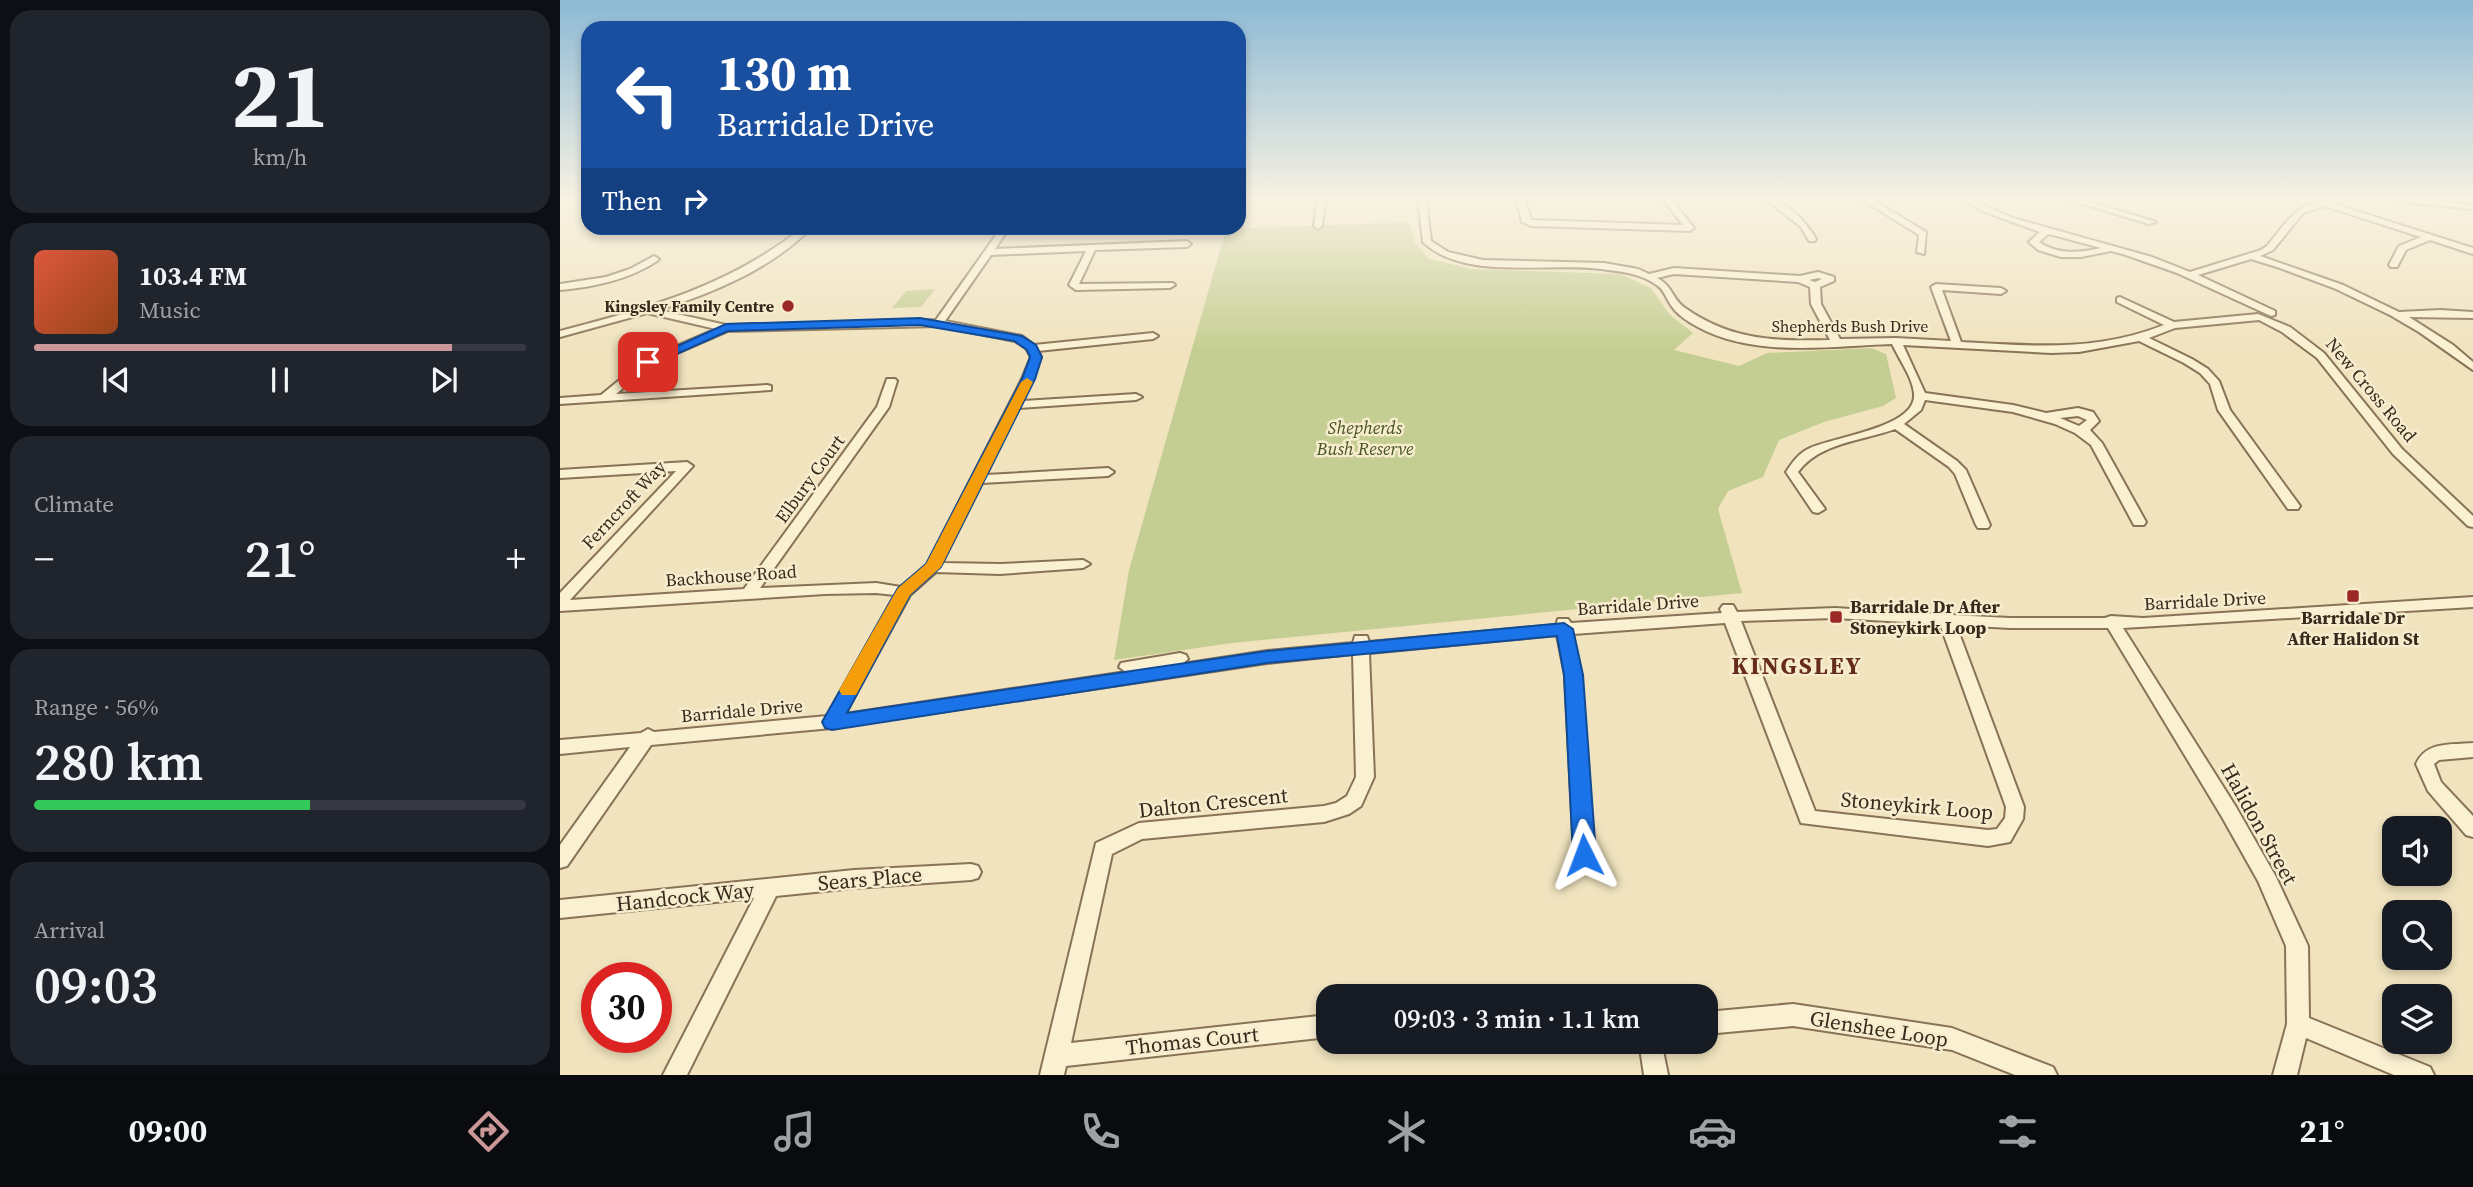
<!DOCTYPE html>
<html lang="en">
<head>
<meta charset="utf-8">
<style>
  :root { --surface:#171b24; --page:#20242c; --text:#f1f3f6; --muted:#9ea1a6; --line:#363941; --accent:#ca9898 }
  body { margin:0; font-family:"Source Serif 4",serif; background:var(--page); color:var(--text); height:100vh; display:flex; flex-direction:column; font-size:26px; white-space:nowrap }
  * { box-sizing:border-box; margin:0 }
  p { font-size:23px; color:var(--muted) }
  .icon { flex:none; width:38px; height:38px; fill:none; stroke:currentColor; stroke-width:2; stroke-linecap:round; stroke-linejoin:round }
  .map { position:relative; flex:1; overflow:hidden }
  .side { display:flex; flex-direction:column; gap:10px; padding:10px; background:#0d0f14; width:560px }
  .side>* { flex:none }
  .banner { position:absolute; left:21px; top:21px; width:665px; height:214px; border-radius:21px; box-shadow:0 4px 10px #0003; background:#1a4fa0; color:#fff; overflow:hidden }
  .controls { position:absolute; left:1822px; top:816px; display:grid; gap:14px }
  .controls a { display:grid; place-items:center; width:70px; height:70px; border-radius:14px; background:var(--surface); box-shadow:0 4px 10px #0003; font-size:35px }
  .speed { position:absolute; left:21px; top:962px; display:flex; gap:14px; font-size:35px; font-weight:700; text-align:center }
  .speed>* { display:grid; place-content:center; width:91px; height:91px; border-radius:50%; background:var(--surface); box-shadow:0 4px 10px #0003; line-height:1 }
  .speed .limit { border:10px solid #d22; background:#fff; color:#111 }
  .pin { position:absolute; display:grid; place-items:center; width:60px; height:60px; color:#fff; margin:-30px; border-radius:14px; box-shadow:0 4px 10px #0006 }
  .me { position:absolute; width:77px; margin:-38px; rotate:357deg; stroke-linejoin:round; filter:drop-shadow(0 0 5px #0008) }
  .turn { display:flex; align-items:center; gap:24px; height:147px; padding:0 21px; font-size:32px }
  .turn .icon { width:91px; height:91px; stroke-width:2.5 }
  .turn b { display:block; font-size:49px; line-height:60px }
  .then { display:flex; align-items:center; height:66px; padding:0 21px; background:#0003; gap:14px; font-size:26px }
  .big { font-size:52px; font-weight:600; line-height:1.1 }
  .side .card { flex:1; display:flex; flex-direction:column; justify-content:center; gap:10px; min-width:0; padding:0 24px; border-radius:21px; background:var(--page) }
  .side .dial { align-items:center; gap:0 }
  .dial b { font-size:91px; line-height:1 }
  .song { display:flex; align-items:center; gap:21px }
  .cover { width:84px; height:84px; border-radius:10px; background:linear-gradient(135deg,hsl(10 70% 55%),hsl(20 70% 35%)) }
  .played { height:7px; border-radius:4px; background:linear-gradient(90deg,var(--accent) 85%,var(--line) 85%) }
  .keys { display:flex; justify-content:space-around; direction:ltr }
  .heat { display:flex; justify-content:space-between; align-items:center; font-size:38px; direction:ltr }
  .charge { height:10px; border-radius:5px; background:linear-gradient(90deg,#34c759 56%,var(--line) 0) }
  .trip { position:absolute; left:756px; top:984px; width:402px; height:70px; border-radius:21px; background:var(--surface); box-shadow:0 4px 10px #0003; font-weight:600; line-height:70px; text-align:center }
  .tab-bar { display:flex; height:112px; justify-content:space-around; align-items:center; background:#090b0e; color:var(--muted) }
  .tab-bar .icon { width:49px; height:49px }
  .tab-bar .on { color:var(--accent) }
  .tab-bar b { font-size:32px; color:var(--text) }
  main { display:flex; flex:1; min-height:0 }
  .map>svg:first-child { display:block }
  .green { fill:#c5ce92 }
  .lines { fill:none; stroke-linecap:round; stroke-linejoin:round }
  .minor-casing { stroke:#897356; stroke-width:4 }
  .minor { fill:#faf0d2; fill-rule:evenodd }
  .route { fill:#1a73e8; stroke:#114b97; stroke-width:2 }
  .slow { fill:#f59e0b }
  .poi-dot { fill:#9a2824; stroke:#f7edce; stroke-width:2.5 }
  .labels { text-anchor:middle; stroke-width:5; stroke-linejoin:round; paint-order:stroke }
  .far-poi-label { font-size:16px; font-weight:bold; fill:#372a1c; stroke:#f7edce; text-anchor:end }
  .far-street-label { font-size:16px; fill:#372a1c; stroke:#f7edce }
  .street-label { font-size:18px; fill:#372a1c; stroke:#f7edce }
  .park-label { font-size:18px; font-style:italic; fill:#465521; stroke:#f7edce }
  .poi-label { font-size:18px; font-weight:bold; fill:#372a1c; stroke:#f7edce; text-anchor:start }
  .near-street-label { font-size:21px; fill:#372a1c; stroke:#f7edce }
  .district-label { font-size:24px; font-weight:bold; letter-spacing:2px; fill:#662c19; stroke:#f7edce }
</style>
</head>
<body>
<main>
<section class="side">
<div class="card dial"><b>21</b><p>km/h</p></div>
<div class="card">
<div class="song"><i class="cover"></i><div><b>103.4 FM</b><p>Music</p></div></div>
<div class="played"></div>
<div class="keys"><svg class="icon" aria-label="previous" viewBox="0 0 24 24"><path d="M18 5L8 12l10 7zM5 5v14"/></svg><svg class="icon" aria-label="pause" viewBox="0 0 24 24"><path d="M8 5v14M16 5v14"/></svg><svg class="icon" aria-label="next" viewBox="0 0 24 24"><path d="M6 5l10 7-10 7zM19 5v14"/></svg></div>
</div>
<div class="card"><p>Climate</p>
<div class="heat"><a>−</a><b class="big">21°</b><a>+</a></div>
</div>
<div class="card"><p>Range · 56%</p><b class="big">280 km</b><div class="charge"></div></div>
<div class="card"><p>Arrival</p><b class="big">09:03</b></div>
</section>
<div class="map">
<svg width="1913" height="1075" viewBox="0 0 1913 1075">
  <rect width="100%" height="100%" fill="#f0e3be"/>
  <g class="green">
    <path d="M850 222 854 241 869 259 912 269 1060 274 1091 288 1110 315 1133 333 1114 350 1179 366 1207 353 1311 348 1326 354 1336 398 1323 406 1264 422 1219 440 1203 477 1168 491 1158 509 1182 593 672 643 554 660 569 570 666 229Z"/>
    <path d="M375 289 361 307 332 308 346 291Z"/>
  </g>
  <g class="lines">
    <defs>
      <g id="minor">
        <path d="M757 200H765L762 226 758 229 754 226Z"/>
        <path d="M858 200H866L871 241 888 252 923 260 1044 263 1078 269 1089 274 1114 268 1240 276 1258 272 1274 277V281L1260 287 1261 304 1280 339 1336 338 1391 341 1371 287 1376 284 1441 288 1446 291 1441 294 1382 290 1401 342C1473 346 1536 352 1604 325L1557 302V298L1560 297 1614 322 1698 314 1730 327 1764 353 1842 449 1913 516V527L1908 526 1833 454 1757 358 1722 332 1699 320 1615 328 1589 338 1632 359 1648 369 1659 381 1670 410 1740 506 1738 509H1728L1658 410 1650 384 1640 373 1624 363 1579 341 1519 352 1491 353 1343 345 1365 393 1453 405 1486 413 1518 408 1533 412 1539 421 1530 430 1542 443 1586 522 1584 525H1574L1531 445 1515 433 1495 424 1453 412 1365 400 1361 410 1344 424 1397 461 1406 470 1430 525 1428 528H1418L1416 525 1395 474 1389 467 1335 429C1303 441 1260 442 1238 472L1265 509 1258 513 1253 512 1226 472C1232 463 1238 454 1248 449 1271 437 1357 428 1354 394 1353 378 1339 359 1332 344 1270 346 1195 358 1138 327 1130 323 1118 315 1113 308 1107 301 1105 291 1098 286 1084 275 1066 272 1048 270 993 260 906 283 863 242ZM1114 274 1238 282 1250 287 1251 304 1270 340C1215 341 1172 341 1125 308 1112 299 1113 286 1097 278ZM1258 278 1262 279 1255 282 1249 280ZM1518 416 1527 420 1519 426 1500 418Z"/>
        <path d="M957 200H965L971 220 1123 225 1104 200H1112L1134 228 1130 231 971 226 962 222Z"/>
        <path d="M1207 200C1227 200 1247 223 1256 239L1255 241H1249L1241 227Z"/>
        <path d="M1303 200H1313L1366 232 1364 254 1357 252 1359 235Z"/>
        <path d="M1402 200H1412L1453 218 1592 257 1630 272 1701 250 1707 246C1732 215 1739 200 1783 200L1774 204 1913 248V254L1870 240 1846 250 1837 267H1831L1829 265 1839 246 1861 237 1765 206 1743 213 1713 250 1700 256 1783 285 1839 312 1880 310 1913 312V318L1849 317 1893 345 1913 362V370L1859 332 1830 315 1776 289 1717 267 1691 259 1638 275 1715 311V315L1711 316 1617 273 1563 254 1551 251 1521 257H1501L1478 250 1469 242 1480 232 1425 212ZM1488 234 1493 235 1541 248C1520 253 1498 255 1479 242Z"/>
        <path d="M1510 200H1523L1596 222 1589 224Z"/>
        <path d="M1838 200H1866L1913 205V209L1842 202Z"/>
        <path d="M242 228H251C211 269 153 293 99 310L166 325 376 320 441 228H449L435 249 627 241 631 244 627 247 535 250 519 284 613 283 615 285 610 288 516 290 509 285 526 251 431 255 385 321 462 336 474 345 593 333 598 336 593 339 478 351 481 357 463 401 576 394 582 397 576 400 459 408 426 475 548 468 554 472 548 476 422 483 382 563 440 564 523 560 530 564 523 568 440 574 376 572 350 595 285 714 566 672 559 667 561 663 620 653 626 655 628 659 622 664 707 651 793 643 795 636H807L809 642 996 625 998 619H1008L1011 623 1162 613 1160 609 1163 605H1173L1177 612 1275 608 1376 614 1378 607H1388L1392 615 1450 618H1545L1551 616 1583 618 1913 597V607L1563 628 1676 807 1716 877 1748 946 1749 1018 1870 1067 1874 1075H1834L1746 1038 1737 1075H1713L1727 1024 1726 946 1698 881 1662 817 1548 628H1450L1396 625 1464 807 1463 819 1450 842 1428 846 1241 823 1165 623 1013 634 1021 675 1034 854 1031 860 1024 862 1017 860 1014 854 1005 675 997 635 809 653 814 777 801 806 789 814 764 822 582 839 552 854 511 1043 768 1015V1037L506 1066 504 1075H480L536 843 579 823 764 806 776 803 787 796 796 777 793 654 707 663 272 728 91 745 7 866 0 868V845L70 747 0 754V740L81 733 88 729 94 732 267 716 335 595 316 593 265 594 0 611V593L116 471 0 478V470L127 462 133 466 10 600 184 589 317 407 327 379H335L337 381 329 407 200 588 316 583 341 587 367 565 462 379 471 357 466 348 455 341 379 326 168 331 92 364 56 394 207 385 211 386V390L0 404V398L41 395 84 360 156 329 87 313 0 337V331C89 308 169 286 242 228ZM1275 618 1380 624 1446 807 1445 818 1437 829 1428 830 1255 811 1181 621Z"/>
        <path d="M94 256 99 259 97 261C68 280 34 287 0 290V284L46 277 70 269Z"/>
        <path d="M1913 743V757L1879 760 1874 764 1881 782 1913 816V837L1906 835 1868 791 1856 764C1866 741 1891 745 1913 743Z"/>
        <path d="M411 864 418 866 421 872 418 878 411 880 294 888 216 896 127 1075H103L194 898 0 918V900L294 870Z"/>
        <path d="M1233 1004 1392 1028 1493 1067 1497 1075H1455L1392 1050 1233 1026 1146 1034V1012Z"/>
        <path d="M1079 1041H1101L1108 1075H1084Z"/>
      </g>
    </defs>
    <use href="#minor" class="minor-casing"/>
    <use href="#minor" class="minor"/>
  </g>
  <linearGradient id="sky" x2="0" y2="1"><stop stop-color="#8cb9d5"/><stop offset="0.57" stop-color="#f8f2e2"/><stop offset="1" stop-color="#f8f2e2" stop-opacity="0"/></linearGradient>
  <rect width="1913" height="350" fill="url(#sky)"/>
  <path class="route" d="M360 318 462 336 476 345 482 357 475 379 381 567 350 595 287 713 707 651 1004 623 1013 629 1023 675 1036 855 1032 861 1024 864 1017 861 1013 855 1004 675 997 636 707 663 272 730 265 728 262 722 338 588 366 564 462 379 470 357 467 350 454 341 360 325 168 331 92 365H83L82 362 166 324Z"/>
  <path class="slow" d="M467 378 473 382 381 567 350 595 296 695H282L279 690 338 588 366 564 461 382Z"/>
  <g class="poi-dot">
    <circle cx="228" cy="306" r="7"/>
    <rect x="1786" y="589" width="14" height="14" rx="3.5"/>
    <rect x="1269" y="610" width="14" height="14" rx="3.5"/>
  </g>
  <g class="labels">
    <g class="far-poi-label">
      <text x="214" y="312">Kingsley Family Centre</text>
    </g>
    <g class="far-street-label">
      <text x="1290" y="332">Shepherds Bush Drive</text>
    </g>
    <g class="street-label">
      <text transform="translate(1811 390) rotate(50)" y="6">New Cross Road</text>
      <text transform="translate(250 479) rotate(-54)" y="6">Elbury Court</text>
      <text transform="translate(64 505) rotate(-47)" y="6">Ferncroft Way</text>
      <text transform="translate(171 576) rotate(-4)" y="6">Backhouse Road</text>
      <text transform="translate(1645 601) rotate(-3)" y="6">Barridale Drive</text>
      <text transform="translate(1078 605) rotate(-4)" y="6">Barridale Drive</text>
      <text transform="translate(182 711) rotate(-5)" y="6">Barridale Drive</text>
    </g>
    <g class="park-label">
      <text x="805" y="434">Shepherds<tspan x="805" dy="21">Bush Reserve</tspan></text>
    </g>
    <g class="poi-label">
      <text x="1290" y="613">Barridale Dr After<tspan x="1290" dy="21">Stoneykirk Loop</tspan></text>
      <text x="1793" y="624" text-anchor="middle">Barridale Dr<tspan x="1793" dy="21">After Halidon St</tspan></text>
    </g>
    <g class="near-street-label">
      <text transform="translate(653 803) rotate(-6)" y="7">Dalton Crescent</text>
      <text transform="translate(1357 806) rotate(5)" y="7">Stoneykirk Loop</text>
      <text transform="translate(1699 824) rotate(61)" y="7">Halidon Street</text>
      <text transform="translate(310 879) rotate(-5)" y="7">Sears Place</text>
      <text transform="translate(125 897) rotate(-6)" y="7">Handcock Way</text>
      <text transform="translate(1319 1029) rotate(9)" y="7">Glenshee Loop</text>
      <text transform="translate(632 1041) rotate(-6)" y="7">Thomas Court</text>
    </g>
    <g class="district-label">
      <text x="1237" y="674">KINGSLEY</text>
    </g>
  </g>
</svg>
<div class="controls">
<a><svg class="icon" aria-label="sound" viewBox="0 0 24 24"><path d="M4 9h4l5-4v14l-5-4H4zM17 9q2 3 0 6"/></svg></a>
<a><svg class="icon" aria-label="search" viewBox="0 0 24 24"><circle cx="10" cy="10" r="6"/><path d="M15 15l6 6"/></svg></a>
<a><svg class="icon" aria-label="layers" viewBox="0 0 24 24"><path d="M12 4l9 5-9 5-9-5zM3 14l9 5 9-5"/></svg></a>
</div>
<div class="speed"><div class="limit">30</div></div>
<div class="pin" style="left:88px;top:362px;background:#d93025"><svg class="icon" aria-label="arrive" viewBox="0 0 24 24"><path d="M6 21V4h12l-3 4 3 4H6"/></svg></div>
<svg class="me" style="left:1024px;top:855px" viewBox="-20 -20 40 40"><path d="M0-17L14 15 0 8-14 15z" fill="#1a73e8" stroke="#fff" stroke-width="4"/></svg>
<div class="trip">09:03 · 3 min · 1.1 km</div>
<div class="banner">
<div class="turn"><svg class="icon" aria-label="left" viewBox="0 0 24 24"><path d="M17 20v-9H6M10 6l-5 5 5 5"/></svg><div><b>130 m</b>Barridale Drive</div></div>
<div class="then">Then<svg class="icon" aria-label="right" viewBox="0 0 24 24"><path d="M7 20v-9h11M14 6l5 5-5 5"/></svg></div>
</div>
</div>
</main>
<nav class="tab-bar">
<b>09:00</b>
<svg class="icon on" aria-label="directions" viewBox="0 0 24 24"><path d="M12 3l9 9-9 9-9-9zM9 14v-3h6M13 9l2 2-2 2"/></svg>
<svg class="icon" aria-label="music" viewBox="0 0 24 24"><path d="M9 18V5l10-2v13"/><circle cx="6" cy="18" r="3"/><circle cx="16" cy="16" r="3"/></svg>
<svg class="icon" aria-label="phone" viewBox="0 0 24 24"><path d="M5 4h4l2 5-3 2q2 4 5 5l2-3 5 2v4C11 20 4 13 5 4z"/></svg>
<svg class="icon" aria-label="climate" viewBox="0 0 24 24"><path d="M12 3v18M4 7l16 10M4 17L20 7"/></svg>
<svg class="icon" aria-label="car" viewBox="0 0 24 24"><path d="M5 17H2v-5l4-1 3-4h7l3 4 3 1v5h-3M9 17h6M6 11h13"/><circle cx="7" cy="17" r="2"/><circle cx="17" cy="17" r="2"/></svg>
<svg class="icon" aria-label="filters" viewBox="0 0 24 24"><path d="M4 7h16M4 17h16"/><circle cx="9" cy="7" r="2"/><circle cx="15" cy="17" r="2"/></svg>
<b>21°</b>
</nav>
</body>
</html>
